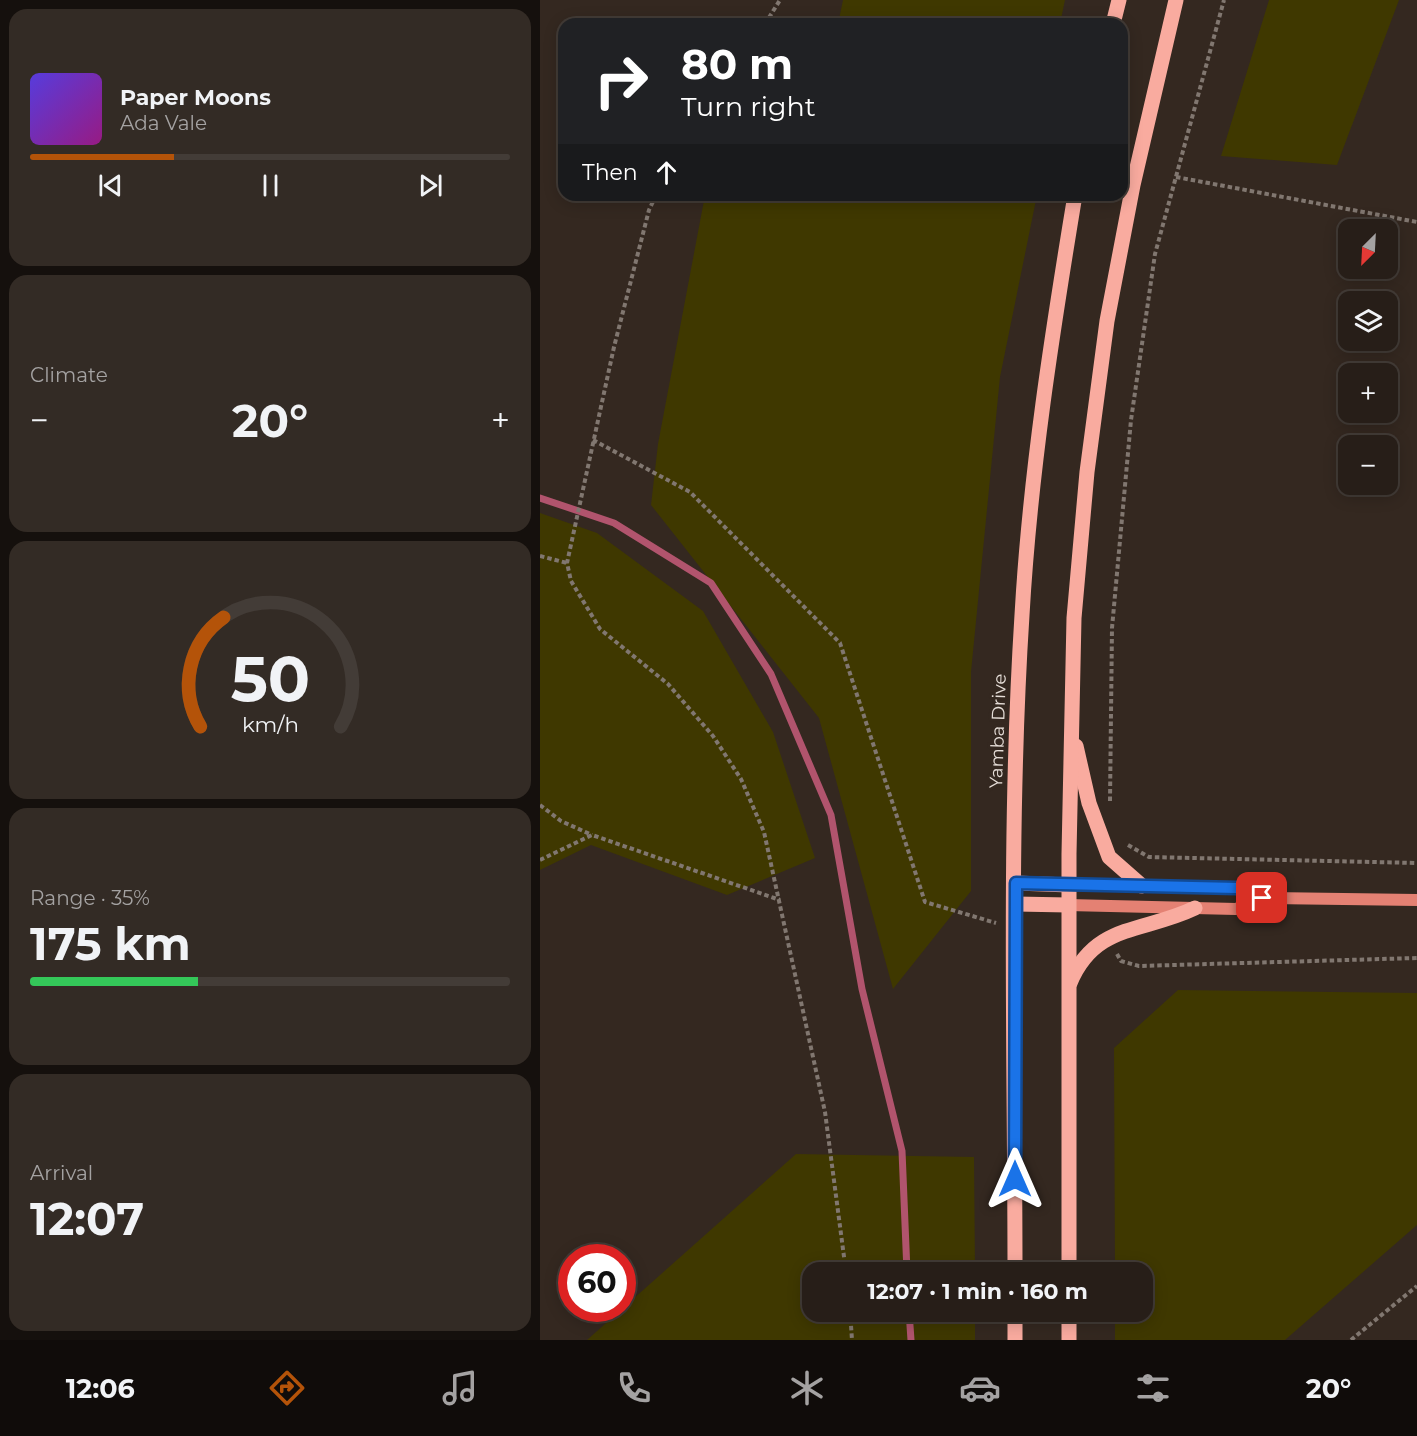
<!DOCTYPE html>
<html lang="en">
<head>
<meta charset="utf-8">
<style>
  :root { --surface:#271e18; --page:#332b25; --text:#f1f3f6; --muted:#a4a2a2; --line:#433c37; --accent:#b45309 }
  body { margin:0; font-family:Montserrat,sans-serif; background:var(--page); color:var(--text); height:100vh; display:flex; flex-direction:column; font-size:22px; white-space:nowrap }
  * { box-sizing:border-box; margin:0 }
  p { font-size:20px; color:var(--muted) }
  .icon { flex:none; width:33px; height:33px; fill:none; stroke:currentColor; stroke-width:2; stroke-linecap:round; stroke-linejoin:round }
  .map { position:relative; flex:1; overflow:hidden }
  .details { display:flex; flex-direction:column; gap:9px; padding:9px; background:#15100d; width:540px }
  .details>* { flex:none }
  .hud { position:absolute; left:18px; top:18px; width:570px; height:183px; border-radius:18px; box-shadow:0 3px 15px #0003,0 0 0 2px var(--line); background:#202124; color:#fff; overflow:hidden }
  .needle { width:39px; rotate:204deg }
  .buttons { position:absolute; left:798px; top:219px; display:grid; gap:12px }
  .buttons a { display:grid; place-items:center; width:60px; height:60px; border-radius:12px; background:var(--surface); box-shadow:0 3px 15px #0003,0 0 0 2px var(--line); font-size:30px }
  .speed { position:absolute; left:18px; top:1244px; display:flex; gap:12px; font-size:30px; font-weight:700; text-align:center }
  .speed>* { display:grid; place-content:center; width:78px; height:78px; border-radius:50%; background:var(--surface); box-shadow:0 3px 15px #0003,0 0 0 2px var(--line); line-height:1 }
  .speed .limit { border:9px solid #d22; background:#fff; color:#111 }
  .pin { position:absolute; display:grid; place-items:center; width:51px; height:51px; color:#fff; margin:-26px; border-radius:12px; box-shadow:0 3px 9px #0006 }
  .me { position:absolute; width:66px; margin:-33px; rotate:0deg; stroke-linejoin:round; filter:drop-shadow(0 0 4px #0008) }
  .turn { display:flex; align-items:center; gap:21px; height:126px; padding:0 24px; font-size:27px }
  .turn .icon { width:78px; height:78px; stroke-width:2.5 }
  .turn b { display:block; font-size:42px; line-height:51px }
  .then { display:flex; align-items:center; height:57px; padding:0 24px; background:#0003; gap:12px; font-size:22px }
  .big { font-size:45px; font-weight:700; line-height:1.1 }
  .details .card { flex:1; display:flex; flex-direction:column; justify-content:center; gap:9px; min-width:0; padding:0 21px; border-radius:18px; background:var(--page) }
  .details .dial { align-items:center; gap:0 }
  .dial svg { height:156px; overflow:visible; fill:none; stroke:var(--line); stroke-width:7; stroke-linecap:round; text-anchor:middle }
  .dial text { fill:var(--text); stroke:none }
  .song { display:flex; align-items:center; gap:18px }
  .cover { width:72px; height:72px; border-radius:9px; background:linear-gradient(135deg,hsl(250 70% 55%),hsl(310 70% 35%)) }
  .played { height:6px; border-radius:3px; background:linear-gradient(90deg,var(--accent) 30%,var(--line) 30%) }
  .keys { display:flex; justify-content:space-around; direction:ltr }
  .heat { display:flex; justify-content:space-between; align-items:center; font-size:33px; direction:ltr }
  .charge { height:9px; border-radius:4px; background:linear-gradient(90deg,#34c759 35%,var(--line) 0) }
  .trip { position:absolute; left:262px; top:1262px; width:351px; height:60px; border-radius:18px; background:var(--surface); box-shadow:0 3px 15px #0003,0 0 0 2px var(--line); font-weight:700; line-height:60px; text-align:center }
  .tabs { display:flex; height:96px; justify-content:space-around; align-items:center; background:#100c0a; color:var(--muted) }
  .tabs .icon { width:42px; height:42px }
  .tabs .on { color:var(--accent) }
  .tabs b { font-size:27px; color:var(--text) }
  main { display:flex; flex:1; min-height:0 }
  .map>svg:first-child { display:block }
  .green { fill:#3f3800 }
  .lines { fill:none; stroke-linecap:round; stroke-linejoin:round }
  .stream { stroke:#b1546d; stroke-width:7 }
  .path { stroke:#817770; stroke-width:4; stroke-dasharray:4.5 3; stroke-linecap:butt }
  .secondary { stroke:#e48173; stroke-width:12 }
  .primary { stroke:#f9ab9f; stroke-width:15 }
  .route-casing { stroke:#114b97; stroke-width:15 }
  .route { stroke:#1a73e8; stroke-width:10 }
  .labels { text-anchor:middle; stroke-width:6; stroke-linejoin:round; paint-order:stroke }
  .street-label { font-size:18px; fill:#e5ddd7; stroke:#342820 }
</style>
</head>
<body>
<main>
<section class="details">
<div class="card">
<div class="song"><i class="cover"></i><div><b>Paper Moons</b><p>Ada Vale</p></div></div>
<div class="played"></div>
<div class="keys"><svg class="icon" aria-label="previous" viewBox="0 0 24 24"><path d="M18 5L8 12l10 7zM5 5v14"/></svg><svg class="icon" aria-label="pause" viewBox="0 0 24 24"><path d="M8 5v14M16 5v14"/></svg><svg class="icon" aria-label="next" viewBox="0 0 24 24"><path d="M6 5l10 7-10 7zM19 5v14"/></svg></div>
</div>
<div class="card"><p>Climate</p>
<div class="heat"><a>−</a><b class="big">20°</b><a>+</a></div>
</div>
<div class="card dial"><svg viewBox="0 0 100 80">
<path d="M14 69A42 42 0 1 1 86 69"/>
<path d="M14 69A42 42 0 0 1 26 13" stroke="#b45309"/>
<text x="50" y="56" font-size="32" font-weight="700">50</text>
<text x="50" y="72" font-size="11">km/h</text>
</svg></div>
<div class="card"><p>Range · 35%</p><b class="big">175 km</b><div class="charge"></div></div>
<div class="card"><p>Arrival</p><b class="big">12:07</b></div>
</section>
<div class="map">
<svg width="877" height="1340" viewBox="0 0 877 1340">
  <rect width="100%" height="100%" fill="#342820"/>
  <g class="green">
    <path d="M303 0H525L520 24H298Z"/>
    <path d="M729 0H859L797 165 681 156Z"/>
    <path d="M165 195H497L460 377 431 672V891L353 989 279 718 111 505 118 444Z"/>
    <path d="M0 513 57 533 163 611 233 732 275 858 187 895 51 845 0 870Z"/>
    <path d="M638 990 877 993V1225L745 1340H575V1311H603V1272H575L574 1048Z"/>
    <path d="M256 1154 434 1157 435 1272H273V1311H435V1340H47Z"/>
  </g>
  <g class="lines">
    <g class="stream">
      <path d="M0 498 74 523 171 583 231 674 291 815 322 989 362 1151 367 1272"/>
      <path d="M369 1311 371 1340"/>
    </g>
    <g class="path">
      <path d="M225 24 240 0"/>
      <path d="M636 177 877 222"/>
      <path d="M116 195 109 210 74 347 27 563 31 581 60 629 128 684 173 736 201 779 224 832 285 1112 306 1272"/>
      <path d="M53 440 150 492 300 643 385 902 456 923"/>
      <path d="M0 556 27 563"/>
      <path d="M570 801 572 628 591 420 615 254 684 0"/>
      <path d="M0 805 21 821 52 835"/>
      <path d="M588 845 609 857 877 863"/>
      <path d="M0 860 52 835 240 900"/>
      <path d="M577 954 581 961 599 966 877 958"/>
      <path d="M310 1311 312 1340"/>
      <path d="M811 1340 877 1286"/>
    </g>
    <g class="secondary">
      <path d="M529 885 697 888 722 898 877 900"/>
      <path d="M528 905 696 909 722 898"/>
    </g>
    <g class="primary">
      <path d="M573 24 579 0"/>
      <path d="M536 746 549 803 569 857 602 886"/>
      <path d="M475 883 529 885"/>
      <path d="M475 904 528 905"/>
      <path d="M530 983C555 923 603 933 655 908"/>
      <path d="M475 1272C475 1053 468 833 482 615 490 474 512 334 535 195"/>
      <path d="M529 1272V854L534 618 547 472 567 321 593 185 636 0"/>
      <path d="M475 1311V1340"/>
      <path d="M529 1311V1340"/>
    </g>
  </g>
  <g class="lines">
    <defs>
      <path id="route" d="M475 1179 476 883 697 888 722 898"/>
    </defs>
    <use href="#route" class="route-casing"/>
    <use href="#route" class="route"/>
  </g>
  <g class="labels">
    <g class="street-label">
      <text transform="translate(458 731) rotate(-88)" y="6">Yamba Drive</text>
    </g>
  </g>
</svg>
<div class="buttons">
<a><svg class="needle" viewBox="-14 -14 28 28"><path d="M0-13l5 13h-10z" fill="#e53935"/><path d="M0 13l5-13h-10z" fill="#a4a2a2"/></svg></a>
<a><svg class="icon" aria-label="layers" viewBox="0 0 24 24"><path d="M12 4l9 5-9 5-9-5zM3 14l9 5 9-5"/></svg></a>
<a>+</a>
<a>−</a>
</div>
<div class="speed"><div class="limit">60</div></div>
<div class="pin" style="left:722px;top:898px;background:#d93025"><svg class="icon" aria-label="arrive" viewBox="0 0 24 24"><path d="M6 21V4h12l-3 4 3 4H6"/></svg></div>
<svg class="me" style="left:475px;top:1179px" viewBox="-20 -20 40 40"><path d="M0-17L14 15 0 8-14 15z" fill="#1a73e8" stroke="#fff" stroke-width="4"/></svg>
<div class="trip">12:07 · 1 min · 160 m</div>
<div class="hud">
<div class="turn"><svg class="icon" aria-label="right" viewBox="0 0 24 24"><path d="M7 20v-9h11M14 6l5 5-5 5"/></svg><div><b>80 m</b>Turn right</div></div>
<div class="then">Then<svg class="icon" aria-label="ahead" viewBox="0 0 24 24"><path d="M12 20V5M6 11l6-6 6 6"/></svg></div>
</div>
</div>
</main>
<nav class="tabs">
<b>12:06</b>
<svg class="icon on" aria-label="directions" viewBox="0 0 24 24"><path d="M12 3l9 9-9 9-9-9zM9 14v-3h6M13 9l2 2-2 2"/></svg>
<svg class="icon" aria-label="music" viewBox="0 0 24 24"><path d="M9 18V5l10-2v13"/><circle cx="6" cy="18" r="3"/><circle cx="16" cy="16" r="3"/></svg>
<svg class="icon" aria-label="phone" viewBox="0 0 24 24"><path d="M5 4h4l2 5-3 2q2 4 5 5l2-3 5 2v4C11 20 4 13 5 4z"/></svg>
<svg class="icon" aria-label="climate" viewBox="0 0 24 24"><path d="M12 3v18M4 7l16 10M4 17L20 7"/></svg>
<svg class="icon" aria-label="car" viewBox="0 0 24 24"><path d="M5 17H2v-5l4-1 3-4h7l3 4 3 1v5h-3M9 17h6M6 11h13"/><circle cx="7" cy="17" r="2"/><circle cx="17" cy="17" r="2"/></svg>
<svg class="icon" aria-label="filters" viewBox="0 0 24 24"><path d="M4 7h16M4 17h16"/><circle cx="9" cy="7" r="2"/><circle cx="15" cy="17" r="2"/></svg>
<b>20°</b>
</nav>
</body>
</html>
